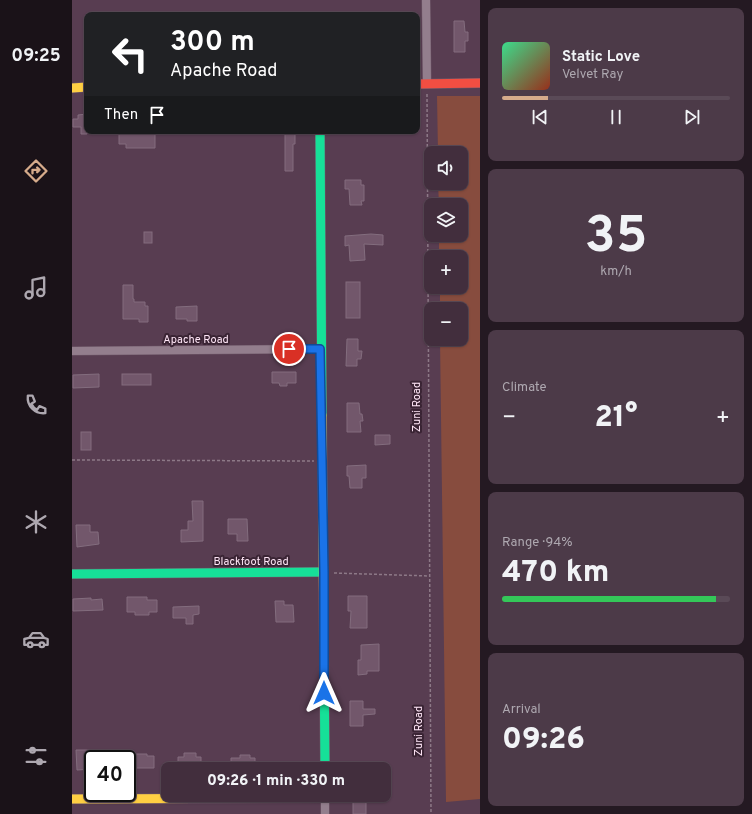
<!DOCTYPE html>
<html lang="en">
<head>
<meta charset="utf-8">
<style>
  :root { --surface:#422e3d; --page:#4c3a48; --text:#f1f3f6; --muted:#aea8b0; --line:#5a4a57; --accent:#d6ab8b }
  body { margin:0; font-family:Overpass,sans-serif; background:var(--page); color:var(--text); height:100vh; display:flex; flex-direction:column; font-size:15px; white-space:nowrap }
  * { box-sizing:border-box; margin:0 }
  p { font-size:13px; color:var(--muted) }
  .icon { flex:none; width:22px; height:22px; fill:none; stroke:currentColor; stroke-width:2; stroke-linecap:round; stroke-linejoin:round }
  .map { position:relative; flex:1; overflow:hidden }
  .details { display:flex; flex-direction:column; gap:8px; padding:8px; background:#241922; width:272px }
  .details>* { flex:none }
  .top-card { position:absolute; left:12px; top:12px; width:336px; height:122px; border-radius:8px; box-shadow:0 1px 3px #0004,0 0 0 1px var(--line); background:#202124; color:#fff; overflow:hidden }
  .tools { position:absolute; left:352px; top:146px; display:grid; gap:8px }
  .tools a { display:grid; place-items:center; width:44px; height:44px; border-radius:8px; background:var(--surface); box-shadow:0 1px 3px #0004,0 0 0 1px var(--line); font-size:20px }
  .speed { position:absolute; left:12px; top:750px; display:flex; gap:8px; font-size:20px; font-weight:700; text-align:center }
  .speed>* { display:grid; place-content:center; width:52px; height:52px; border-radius:50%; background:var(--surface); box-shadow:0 1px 3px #0004,0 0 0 1px var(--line); line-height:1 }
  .speed .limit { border:2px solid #111; border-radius:6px; background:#fff; color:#111 }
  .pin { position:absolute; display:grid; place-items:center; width:34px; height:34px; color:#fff; margin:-17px; border:2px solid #fff; border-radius:50%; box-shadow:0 1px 4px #0007 }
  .me { position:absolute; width:44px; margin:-22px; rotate:0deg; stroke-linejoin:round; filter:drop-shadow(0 0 3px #0008) }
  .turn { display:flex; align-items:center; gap:14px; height:84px; padding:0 20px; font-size:18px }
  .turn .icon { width:52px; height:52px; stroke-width:2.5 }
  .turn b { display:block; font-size:28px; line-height:34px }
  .then { display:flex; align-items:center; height:38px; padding:0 20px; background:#0003; gap:8px; font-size:15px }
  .big { font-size:30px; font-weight:800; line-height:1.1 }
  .details .card { flex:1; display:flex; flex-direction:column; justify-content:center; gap:6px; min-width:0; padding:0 14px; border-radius:8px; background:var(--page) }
  .details .dial { align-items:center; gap:0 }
  .dial b { font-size:52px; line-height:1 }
  .song { display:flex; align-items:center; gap:12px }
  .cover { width:48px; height:48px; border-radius:6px; background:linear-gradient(135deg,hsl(150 70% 55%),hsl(10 70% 35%)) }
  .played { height:4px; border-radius:2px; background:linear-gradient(90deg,var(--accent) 20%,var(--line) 20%) }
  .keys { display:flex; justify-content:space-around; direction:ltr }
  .heat { display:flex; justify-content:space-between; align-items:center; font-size:22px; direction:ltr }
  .charge { height:6px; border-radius:3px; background:linear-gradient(90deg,#34c759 94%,var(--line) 0) }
  .trip { position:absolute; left:89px; top:762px; width:230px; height:40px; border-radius:8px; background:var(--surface); box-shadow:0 1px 3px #0004,0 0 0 1px var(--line); font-weight:800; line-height:40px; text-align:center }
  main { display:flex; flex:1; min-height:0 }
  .dock { display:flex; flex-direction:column; width:72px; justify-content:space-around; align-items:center; background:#1a1218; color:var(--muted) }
  .dock .icon { width:28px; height:28px }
  .dock .selected { color:var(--accent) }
  .dock b { font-size:18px; color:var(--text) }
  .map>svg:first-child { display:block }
  .green { fill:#874c3e }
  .building { fill:#72576b; stroke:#836d7e }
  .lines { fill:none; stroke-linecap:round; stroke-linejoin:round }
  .street-casing { stroke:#725c6c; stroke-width:9 }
  .fast-casing { stroke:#725c6c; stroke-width:10 }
  .slow-casing { stroke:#725c6c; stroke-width:10 }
  .jam-casing { stroke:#725c6c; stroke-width:10 }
  .path { stroke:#8d7987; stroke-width:1.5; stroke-dasharray:3 2; stroke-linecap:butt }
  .street { stroke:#937e8d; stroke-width:8 }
  .fast { stroke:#16e098; stroke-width:9 }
  .slow { stroke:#ffcf43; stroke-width:9 }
  .jam { stroke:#f24e42; stroke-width:9 }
  .route-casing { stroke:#114b97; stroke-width:10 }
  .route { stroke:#1a73e8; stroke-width:7 }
  .labels { text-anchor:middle; stroke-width:4; stroke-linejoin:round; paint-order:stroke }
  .street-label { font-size:11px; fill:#ffe6f7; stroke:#3a2434 }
</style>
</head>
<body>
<main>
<nav class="dock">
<b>09:25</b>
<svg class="icon selected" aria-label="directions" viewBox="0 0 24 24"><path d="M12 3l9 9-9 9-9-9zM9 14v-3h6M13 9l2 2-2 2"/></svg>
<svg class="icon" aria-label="music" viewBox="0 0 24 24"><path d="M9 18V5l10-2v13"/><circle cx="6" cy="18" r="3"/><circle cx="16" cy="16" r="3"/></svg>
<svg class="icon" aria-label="phone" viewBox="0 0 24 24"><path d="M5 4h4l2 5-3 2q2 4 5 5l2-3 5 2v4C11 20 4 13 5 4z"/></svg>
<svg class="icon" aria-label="climate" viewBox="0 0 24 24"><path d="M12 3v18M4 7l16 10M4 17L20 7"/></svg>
<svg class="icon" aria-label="car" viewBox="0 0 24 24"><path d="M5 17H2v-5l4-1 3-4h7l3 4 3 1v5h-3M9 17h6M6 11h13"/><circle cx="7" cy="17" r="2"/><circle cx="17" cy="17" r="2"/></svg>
<svg class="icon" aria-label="filters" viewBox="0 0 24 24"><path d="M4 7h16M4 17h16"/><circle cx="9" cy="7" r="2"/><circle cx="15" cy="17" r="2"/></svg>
</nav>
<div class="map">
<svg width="408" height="814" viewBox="0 0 408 814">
  <rect width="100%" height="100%" fill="#583d51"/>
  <path class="green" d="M365 96H408V799L374 802 368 339H389V309H368V287H389V257H367V235H389V205H367L366 183H389V153H366Z"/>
  <g class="building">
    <path d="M382 21H392L393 32H396V41H393V52H382Z"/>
    <path d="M15 114V134H9V127H1V119H6V115Z"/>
    <path d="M47 131H83V148H54V144H47Z"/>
    <path d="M213 131H223V144H221V171H213Z"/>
    <path d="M273 180H289V185H292V201H289L290 205H278L277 189H273Z"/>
    <rect x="72" y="232" width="8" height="11"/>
    <path d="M299 234 311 235V245L292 244 293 260 278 261 277 245 273 246V236Z"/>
    <rect x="274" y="282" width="14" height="36"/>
    <path d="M51 285H61V299H62V302H73V306H76V322H67V319H51Z"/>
    <path d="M125 306V321H115V319H104V307Z"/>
    <path d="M275 339H286V351H290L289 359H285V366H274Z"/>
    <path d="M200 372H224V383H215V386H208L207 383H200Z"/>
    <path d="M27 374V387L1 388V375Z"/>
    <rect x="50" y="374" width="29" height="11"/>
    <path d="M275 403H287L288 414H290L291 421H288L289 432H275Z"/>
    <rect x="9" y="432" width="10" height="18"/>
    <path d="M303 435H318V444L303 445Z"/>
    <path d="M294 465V478H290V488H278L277 476H275V466Z"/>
    <path d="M120 501H131V541L109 542V530H116V521H121Z"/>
    <path d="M156 519H175L176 541H165V534H156Z"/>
    <path d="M4 525H18V532H26L27 544 5 547Z"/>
    <path d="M276 596H295V628H278L279 611H276Z"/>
    <path d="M55 597H75V600H85V612H77V615H63V612H55Z"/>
    <path d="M19 598V600L30 599 31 610 1 611V599Z"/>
    <path d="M203 601H212V605H221L222 622H204Z"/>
    <path d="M127 606V614L121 615V624H114V618H101V607Z"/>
    <path d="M307 644V671H295V674L286 675V660H289V645Z"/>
    <path d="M278 701H291V709H303V714L291 715V726H278Z"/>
    <path d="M4 750H28L29 759H21V769L5 770Z"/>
    <path d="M112 753H124V757H129V769H106V757H112Z"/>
    <path d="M64 754H75V756H82V768H64V771H55V757H64Z"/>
    <path d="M168 755H178V758H183V769H159V758H168Z"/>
    <path d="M294 796V814H281V797Z"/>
  </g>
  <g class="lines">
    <defs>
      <g id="street">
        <path d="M354 0 355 84"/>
        <path d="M0 351 248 349"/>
        <path d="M253 795V814"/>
      </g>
      <g id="fast">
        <path d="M248 131 250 415"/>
        <path d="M0 574 252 572"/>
        <path d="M252 651 253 769"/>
      </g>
      <g id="slow">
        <path d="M0 88 15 87"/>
        <path d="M250 415 252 651"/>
        <path d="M0 799 253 798"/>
      </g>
      <path id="jam" d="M345 84 408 83"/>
    </defs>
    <use href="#street" class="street-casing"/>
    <use href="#fast" class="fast-casing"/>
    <use href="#slow" class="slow-casing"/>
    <use href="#jam" class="jam-casing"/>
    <g class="path">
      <path d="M355 94 359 814"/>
      <path d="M0 460 242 461"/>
      <path d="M262 573 357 576"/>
    </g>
    <use href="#street" class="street"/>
    <use href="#fast" class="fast"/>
    <use href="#slow" class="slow"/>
    <use href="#jam" class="jam"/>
  </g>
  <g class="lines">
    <defs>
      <path id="route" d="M217 349H248L252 572V693"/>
    </defs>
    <use href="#route" class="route-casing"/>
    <use href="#route" class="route"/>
  </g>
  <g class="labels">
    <g class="street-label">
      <text x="124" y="343">Apache Road</text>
      <text transform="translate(344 407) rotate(-90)" y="4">Zuni Road</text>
      <text x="179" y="565">Blackfoot Road</text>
      <text transform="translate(346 731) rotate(-90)" y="4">Zuni Road</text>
    </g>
  </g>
</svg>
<div class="tools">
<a><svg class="icon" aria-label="sound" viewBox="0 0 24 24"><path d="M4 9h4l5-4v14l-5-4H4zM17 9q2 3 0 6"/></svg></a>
<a><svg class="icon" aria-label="layers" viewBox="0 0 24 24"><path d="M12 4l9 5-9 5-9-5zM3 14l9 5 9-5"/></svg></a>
<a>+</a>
<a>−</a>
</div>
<div class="speed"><div class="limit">40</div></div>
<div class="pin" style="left:217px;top:349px;background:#d93025"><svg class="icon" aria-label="arrive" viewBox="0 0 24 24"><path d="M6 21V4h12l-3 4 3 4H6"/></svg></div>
<svg class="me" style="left:252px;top:693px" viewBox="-20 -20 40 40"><path d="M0-17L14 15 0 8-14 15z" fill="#1a73e8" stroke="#fff" stroke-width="4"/></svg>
<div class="trip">09:26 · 1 min · 330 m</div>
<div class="top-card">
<div class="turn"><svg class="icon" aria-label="left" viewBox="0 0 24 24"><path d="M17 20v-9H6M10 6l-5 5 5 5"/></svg><div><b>300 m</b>Apache Road</div></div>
<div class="then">Then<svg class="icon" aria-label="arrive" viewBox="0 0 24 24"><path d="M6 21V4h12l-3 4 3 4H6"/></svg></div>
</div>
</div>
<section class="details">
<div class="card">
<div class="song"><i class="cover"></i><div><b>Static Love</b><p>Velvet Ray</p></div></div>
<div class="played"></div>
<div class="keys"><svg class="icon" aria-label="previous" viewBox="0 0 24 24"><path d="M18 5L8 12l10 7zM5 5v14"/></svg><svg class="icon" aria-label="pause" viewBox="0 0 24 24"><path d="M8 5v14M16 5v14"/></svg><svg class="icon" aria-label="next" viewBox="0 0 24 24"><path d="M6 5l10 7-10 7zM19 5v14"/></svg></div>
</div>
<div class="card dial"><b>35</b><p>km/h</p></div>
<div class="card"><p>Climate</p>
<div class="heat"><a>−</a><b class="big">21°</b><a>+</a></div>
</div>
<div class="card"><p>Range · 94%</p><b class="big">470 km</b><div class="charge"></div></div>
<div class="card"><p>Arrival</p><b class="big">09:26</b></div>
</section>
</main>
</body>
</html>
